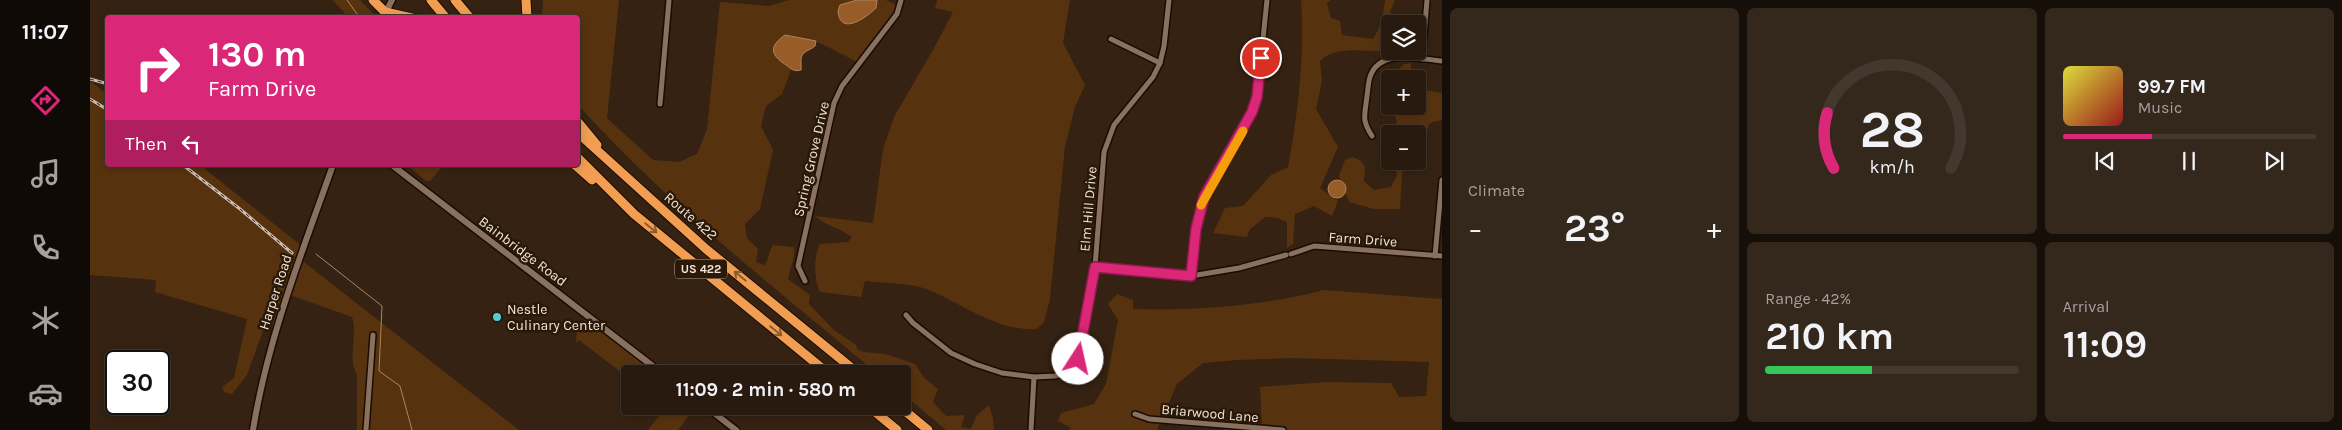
<!DOCTYPE html>
<html lang="en">
<head>
<meta charset="utf-8">
<style>
  :root { --surface:#281a0e; --page:#34271c; --text:#f1f3f6; --muted:#a5a19e; --line:#44382e; --accent:#db2777 }
  body { margin:0; font-family:Karla,sans-serif; background:var(--page); color:var(--text); height:100vh; display:flex; flex-direction:column; font-size:19px; white-space:nowrap }
  * { box-sizing:border-box; margin:0 }
  p { font-size:16px; color:var(--muted) }
  .icon { flex:none; width:28px; height:28px; fill:none; stroke:currentColor; stroke-width:2; stroke-linecap:round; stroke-linejoin:round }
  .map { position:relative; flex:1; overflow:hidden }
  .panel { display:flex; flex-direction:column; gap:8px; padding:8px; background:#160e08; width:900px }
  .panel>* { flex:none }
  .hud { position:absolute; left:15px; top:15px; width:475px; height:152px; border-radius:5px; box-shadow:0 2px 8px #0003,0 0 0 1px var(--line); background:#db2777; color:#fff; overflow:hidden }
  .tools { position:absolute; left:1291px; top:15px; display:grid; gap:10px }
  .tools a { display:grid; place-items:center; width:45px; height:45px; border-radius:5px; background:var(--surface); box-shadow:0 2px 8px #0003,0 0 0 1px var(--line); font-size:25px }
  .speed { position:absolute; left:15px; top:350px; display:flex; gap:10px; font-size:25px; font-weight:700; text-align:center }
  .speed>* { display:grid; place-content:center; width:65px; height:65px; border-radius:50%; background:var(--surface); box-shadow:0 2px 8px #0003,0 0 0 1px var(--line); line-height:1 }
  .speed .limit { border:2px solid #111; border-radius:8px; background:#fff; color:#111 }
  .pin { position:absolute; display:grid; place-items:center; width:42px; height:42px; color:#fff; margin:-21px; border:2px solid #fff; border-radius:50%; box-shadow:0 1px 5px #0007 }
  .me { position:absolute; width:55px; margin:-28px; rotate:10deg; stroke-linejoin:round; filter:drop-shadow(0 0 4px #0008) }
  .turn { display:flex; align-items:center; gap:18px; height:105px; padding:0 20px; font-size:22px }
  .turn .icon { width:65px; height:65px; stroke-width:2.5 }
  .turn b { display:block; font-size:35px; line-height:42px }
  .then { display:flex; align-items:center; height:48px; padding:0 20px; background:#0003; gap:10px; font-size:19px }
  .big { font-size:38px; font-weight:700; line-height:1.1 }
  .panel .card { flex:1; display:flex; flex-direction:column; justify-content:center; gap:8px; min-width:0; padding:0 18px; border-radius:8px; background:var(--page) }
  .panel .dial { align-items:center; gap:0 }
  .dial svg { height:130px; overflow:visible; fill:none; stroke:var(--line); stroke-width:7; stroke-linecap:round; text-anchor:middle }
  .dial text { fill:var(--text); stroke:none }
  .song { display:flex; align-items:center; gap:15px }
  .cover { width:60px; height:60px; border-radius:8px; background:linear-gradient(135deg,hsl(60 70% 55%),hsl(0 70% 35%)) }
  .played { height:5px; border-radius:2px; background:linear-gradient(90deg,var(--accent) 35%,var(--line) 35%) }
  .keys { display:flex; justify-content:space-around; direction:ltr }
  .heat { display:flex; justify-content:space-between; align-items:center; font-size:28px; direction:ltr }
  .charge { height:8px; border-radius:4px; background:linear-gradient(90deg,#34c759 42%,var(--line) 0) }
  .panel .tiles { flex:1; display:grid; gap:8px; grid-template-columns:repeat(3,1fr) }
  .card:first-child { grid-row:span 2 }
  .trip { position:absolute; left:531px; top:365px; width:290px; height:50px; border-radius:5px; background:var(--surface); box-shadow:0 2px 8px #0003,0 0 0 1px var(--line); font-weight:700; line-height:50px; text-align:center }
  main { display:flex; flex:1; min-height:0 }
  .tab-bar { display:flex; flex-direction:column; width:90px; justify-content:space-around; align-items:center; background:#100a06; color:var(--muted) }
  .tab-bar .icon { width:35px; height:35px }
  .tab-bar .selected { color:var(--accent) }
  .tab-bar b { font-size:22px; color:var(--text) }
  .map>svg:first-child { display:block }
  .green { fill:#57320f }
  .water { fill:#975c27; stroke:#b2845c }
  .lines { fill:none; stroke-linecap:round; stroke-linejoin:round }
  .stream { stroke:#b2845c; stroke-width:1 }
  .minor-casing { stroke:#1c0b00; stroke-width:8 }
  .tertiary-casing { stroke:#1c0b00; stroke-width:9 }
  .motorway-casing { stroke:#1c0b00; stroke-width:11 }
  .minor { stroke:#88715f; stroke-width:5 }
  .tertiary { stroke:#88715f; stroke-width:6 }
  .motorway { stroke:#f19d52; stroke-width:9 }
  .rail-casing { stroke:#cdbeb3; stroke-width:3 }
  .rail { stroke:#2b1908; stroke-width:1; stroke-dasharray:4; stroke-linecap:butt }
  .oneway { stroke:#8e5b2d }
  .route-casing { stroke:#8e194d; stroke-width:12 }
  .route { stroke:#db2777; stroke-width:9 }
  .slow { stroke:#f59e0b; stroke-width:9 }
  .poi-dot { fill:#54cadd; stroke:#2b1908; stroke-width:2 }
  .labels { text-anchor:middle; stroke-width:5; stroke-linejoin:round; paint-order:stroke }
  .shield { fill:#2b1908; stroke:#b6a69a; stroke-width:1 }
  .shield-label { font-size:12px; font-weight:bold; fill:#f1e3d9 }
  .street-label { font-size:14px; fill:#f1e3d9; stroke:#2b1908 }
  .poi-label { font-size:14px; fill:#f1e3d9; stroke:#2b1908; text-anchor:start }
</style>
</head>
<body>
<main>
<nav class="tab-bar">
<b>11:07</b>
<svg class="icon selected" aria-label="directions" viewBox="0 0 24 24"><path d="M12 3l9 9-9 9-9-9zM9 14v-3h6M13 9l2 2-2 2"/></svg>
<svg class="icon" aria-label="music" viewBox="0 0 24 24"><path d="M9 18V5l10-2v13"/><circle cx="6" cy="18" r="3"/><circle cx="16" cy="16" r="3"/></svg>
<svg class="icon" aria-label="phone" viewBox="0 0 24 24"><path d="M5 4h4l2 5-3 2q2 4 5 5l2-3 5 2v4C11 20 4 13 5 4z"/></svg>
<svg class="icon" aria-label="climate" viewBox="0 0 24 24"><path d="M12 3v18M4 7l16 10M4 17L20 7"/></svg>
<svg class="icon" aria-label="car" viewBox="0 0 24 24"><path d="M5 17H2v-5l4-1 3-4h7l3 4 3 1v5h-3M9 17h6M6 11h13"/><circle cx="7" cy="17" r="2"/><circle cx="17" cy="17" r="2"/></svg>
</nav>
<div class="map">
<svg width="1352" height="430" viewBox="0 0 1352 430">
  <rect width="100%" height="100%" fill="#352212"/>
  <g class="green">
    <path d="M243 0H270L286 17H258Z"/>
    <path d="M453 0H529L517 118 563 160 589 162 607 154 617 129 630 2 679 6 699 0H767L750 5 748 11 777 16 786 8 787 0H796L809 6 769 63 726 41 695 35 694 64 701 70 692 94 676 106 671 126 683 150 670 209 655 224 657 238 668 249 666 262 674 265C680 259 678 252 683 245L704 247C706 257 700 268 698 279L720 295 719 304 744 330 766 345 768 350 774 352 795 354 825 364 834 378 848 389 843 402 856 416 875 415 871 427 881 429 886 416 899 405 903 418 904 430H856L813 394 812 374H788C685 288 578 205 488 105V18H452Z"/>
    <path d="M847 0H980L973 43 995 85 985 107 975 146 960 299 954 322 947 329C907 332 872 303 836 289 821 283 792 283 775 281L771 297 730 292C724 279 723 257 730 244L758 242 762 237C750 228 736 226 725 216L783 223 793 149 804 117 844 48 863 12 845 8Z"/>
    <path d="M1211 0H1241L1237 3 1241 18 1250 21 1252 35 1283 39 1292 22 1295 0H1305L1300 12 1303 24H1300V30L1294 36 1300 40V51H1302C1279 53 1247 44 1230 61L1232 81 1226 109 1248 147 1230 188 1248 201 1242 216 1224 206 1205 214 1203 244 1197 248V222L1188 218 1175 217 1160 229 1157 237 1123 233 1135 208 1153 206 1181 175 1198 167C1208 112 1215 56 1211 0Z"/>
    <path d="M1321 63V79H1300V101L1299 78 1314 64Z"/>
    <path d="M0 81 17 94 18 165H110L213 247 210 259 429 430H267V374C257 360 268 334 262 317L197 294 187 328 175 325 157 375 142 394 134 392 132 387 144 378 157 319 65 292 66 280 0 275Z"/>
    <path d="M1328 89 1352 93V120L1340 123 1332 141 1328 143V134H1307L1309 130 1302 106H1328Z"/>
    <path d="M1263 157 1271 161 1275 167 1274 181 1284 190 1301 187 1307 175 1304 161H1313L1310 209H1284L1259 202 1249 176 1255 160Z"/>
    <path d="M317 165H349L351 168 340 181H336Z"/>
    <path d="M1234 290 1352 299V430H1133L1134 425 1172 428 1170 387 1236 382 1301 383 1309 397 1336 396 1339 362 1204 358 1148 360 1113 363 1087 384 1067 430H979L981 428 968 421 971 413 1004 404 1016 384 1028 320 1018 304 1027 294 1043 300V309C1107 311 1172 306 1234 290Z"/>
    <path d="M500 318 573 374H540V379L489 340 486 343C487 330 487 323 500 318Z"/>
    <path d="M577 406H606L588 430H558Z"/>
  </g>
  <g class="water">
    <path d="M767 0H787L786 8C777 17 750 37 748 11L750 5Z"/>
    <path d="M695 35 726 41 725 46C722 49 717 50 714 53 709 57 712 64 711 70 704 72 701 69 696 65 681 55 678 47 695 35Z"/>
    <circle cx="1247" cy="189" r="9"/>
  </g>
  <g class="lines">
    <g class="stream">
      <path d="M257 0 270 18"/>
      <path d="M226 254 292 306 289 371 310 386 322 430"/>
    </g>
    <defs>
      <g id="minor">
        <path d="M1021 39 1070 63"/>
        <path d="M1332 59 1337 0"/>
        <path d="M570 104 579 0"/>
        <path d="M1282 136C1271 119 1275 115 1277 96 1278 90 1278 83 1280 77 1289 48 1330 59 1352 61"/>
        <path d="M1201 254 1224 246 1352 256"/>
        <path d="M1345 256 1352 180"/>
        <path d="M1005 267 1101 276 1149 268 1196 255"/>
        <path d="M1101 276 1106 229 1114 197 1156 126 1167 97 1177 0"/>
        <path d="M715 281 708 266 744 103 752 86 807 14 811 0"/>
        <path d="M816 315 823 323 861 353 885 364 912 373 944 377 965 376 975 373 988 359 1005 267 1014 152 1024 125 1063 77 1070 63 1074 46 1079 0"/>
        <path d="M1045 414 1059 419 1193 430"/>
        <path d="M276 430 283 335"/>
        <path d="M941 430 944 377"/>
      </g>
      <g id="tertiary">
        <path d="M293 18 302 0"/>
        <path d="M302 165 573 374"/>
        <path d="M615 406 646 430"/>
        <path d="M163 430C178 338 212 252 243 165"/>
      </g>
      <g id="motorway">
        <path d="M283 0 295 12 322 18"/>
        <path d="M341 0 356 18"/>
        <path d="M365 0 380 18"/>
        <path d="M436 0 437 18"/>
        <path d="M488 122 507 145"/>
        <path d="M488 133 616 249 769 374"/>
        <path d="M488 158 544 214 739 374"/>
        <path d="M485 165 502 180"/>
        <path d="M778 406 807 430"/>
        <path d="M809 406 838 430"/>
      </g>
    </defs>
    <use href="#minor" class="minor-casing"/>
    <use href="#tertiary" class="tertiary-casing"/>
    <use href="#motorway" class="motorway-casing"/>
    <use href="#minor" class="minor"/>
    <use href="#tertiary" class="tertiary"/>
    <use href="#motorway" class="motorway"/>
    <defs>
      <g id="rail">
        <path d="M0 79 18 84"/>
        <path d="M0 99 18 110"/>
        <path d="M93 165 150 209 202 253"/>
      </g>
    </defs>
    <use href="#rail" class="rail-casing"/>
    <use href="#rail" class="rail"/>
  </g>
  <defs><path id="oneway-shaft" d="M-6 0H5M1.5-3L5.5 0L1.5 3" fill="none" stroke-width="1.6" stroke-linecap="round" stroke-linejoin="round" transform="scale(1.25)"/></defs>
  <g class="oneway">
    <use href="#oneway-shaft" transform="translate(561 228) rotate(39)"/>
    <use href="#oneway-shaft" transform="translate(650 276) rotate(-141)"/>
    <use href="#oneway-shaft" transform="translate(686 331) rotate(39)"/>
  </g>
  <g class="lines">
    <defs>
      <path id="route" d="M988 359 1005 267 1101 276 1106 229 1114 197 1162 112 1167 97 1171 58"/>
    </defs>
    <use href="#route" class="route-casing"/>
    <use href="#route" class="route"/>
    <path class="slow" d="M1111 205 1153 131"/>
  </g>
  <circle class="poi-dot" cx="407" cy="317" r="5"/>
  <g class="labels">
    <rect class="shield" x="585" y="259.5" width="52" height="19" rx="4"/>
    <g class="shield-label">
      <text x="611" y="273">US 422</text>
    </g>
    <g class="street-label">
      <text transform="translate(721 159) rotate(-77)" y="5">Spring Grove Drive</text>
      <text transform="translate(998 209) rotate(-85)" y="5">Elm Hill Drive</text>
      <text transform="translate(601 216) rotate(41)" y="5">Route 422</text>
      <text transform="translate(1273 239) rotate(4)" y="5">Farm Drive</text>
      <text transform="translate(433 251) rotate(37)" y="5">Bainbridge Road</text>
      <text transform="translate(185 292) rotate(-72)" y="5">Harper Road</text>
      <text transform="translate(1120 413) rotate(5)" y="5">Briarwood Lane</text>
    </g>
    <g class="poi-label">
      <text x="417" y="314">Nestle<tspan x="417" dy="16">Culinary Center</tspan></text>
    </g>
  </g>
</svg>
<div class="tools">
<a><svg class="icon" aria-label="layers" viewBox="0 0 24 24"><path d="M12 4l9 5-9 5-9-5zM3 14l9 5 9-5"/></svg></a>
<a>+</a>
<a>−</a>
</div>
<div class="speed"><div class="limit">30</div></div>
<div class="pin" style="left:1171px;top:58px;background:#d93025"><svg class="icon" aria-label="arrive" viewBox="0 0 24 24"><path d="M6 21V4h12l-3 4 3 4H6"/></svg></div>
<svg class="me" style="left:988px;top:359px" viewBox="-20 -20 40 40"><circle r="19" fill="#fff"/><path d="M0-13L10 11 0 6-10 11z" fill="#db2777"/></svg>
<div class="trip">11:09 · 2 min · 580 m</div>
<div class="hud">
<div class="turn"><svg class="icon" aria-label="right" viewBox="0 0 24 24"><path d="M7 20v-9h11M14 6l5 5-5 5"/></svg><div><b>130 m</b>Farm Drive</div></div>
<div class="then">Then<svg class="icon" aria-label="left" viewBox="0 0 24 24"><path d="M17 20v-9H6M10 6l-5 5 5 5"/></svg></div>
</div>
</div>
<section class="panel">
<div class="tiles">
<div class="card"><p>Climate</p>
<div class="heat"><a>−</a><b class="big">23°</b><a>+</a></div>
</div>
<div class="card dial"><svg viewBox="0 0 100 80">
<path d="M14 69A42 42 0 1 1 86 69"/>
<path d="M14 69A42 42 0 0 1 10 35" stroke="#db2777"/>
<text x="50" y="56" font-size="32" font-weight="700">28</text>
<text x="50" y="72" font-size="11">km/h</text>
</svg></div>
<div class="card">
<div class="song"><i class="cover"></i><div><b>99.7 FM</b><p>Music</p></div></div>
<div class="played"></div>
<div class="keys"><svg class="icon" aria-label="previous" viewBox="0 0 24 24"><path d="M18 5L8 12l10 7zM5 5v14"/></svg><svg class="icon" aria-label="pause" viewBox="0 0 24 24"><path d="M8 5v14M16 5v14"/></svg><svg class="icon" aria-label="next" viewBox="0 0 24 24"><path d="M6 5l10 7-10 7zM19 5v14"/></svg></div>
</div>
<div class="card"><p>Range · 42%</p><b class="big">210 km</b><div class="charge"></div></div>
<div class="card"><p>Arrival</p><b class="big">11:09</b></div>
</div>
</section>
</main>
</body>
</html>
